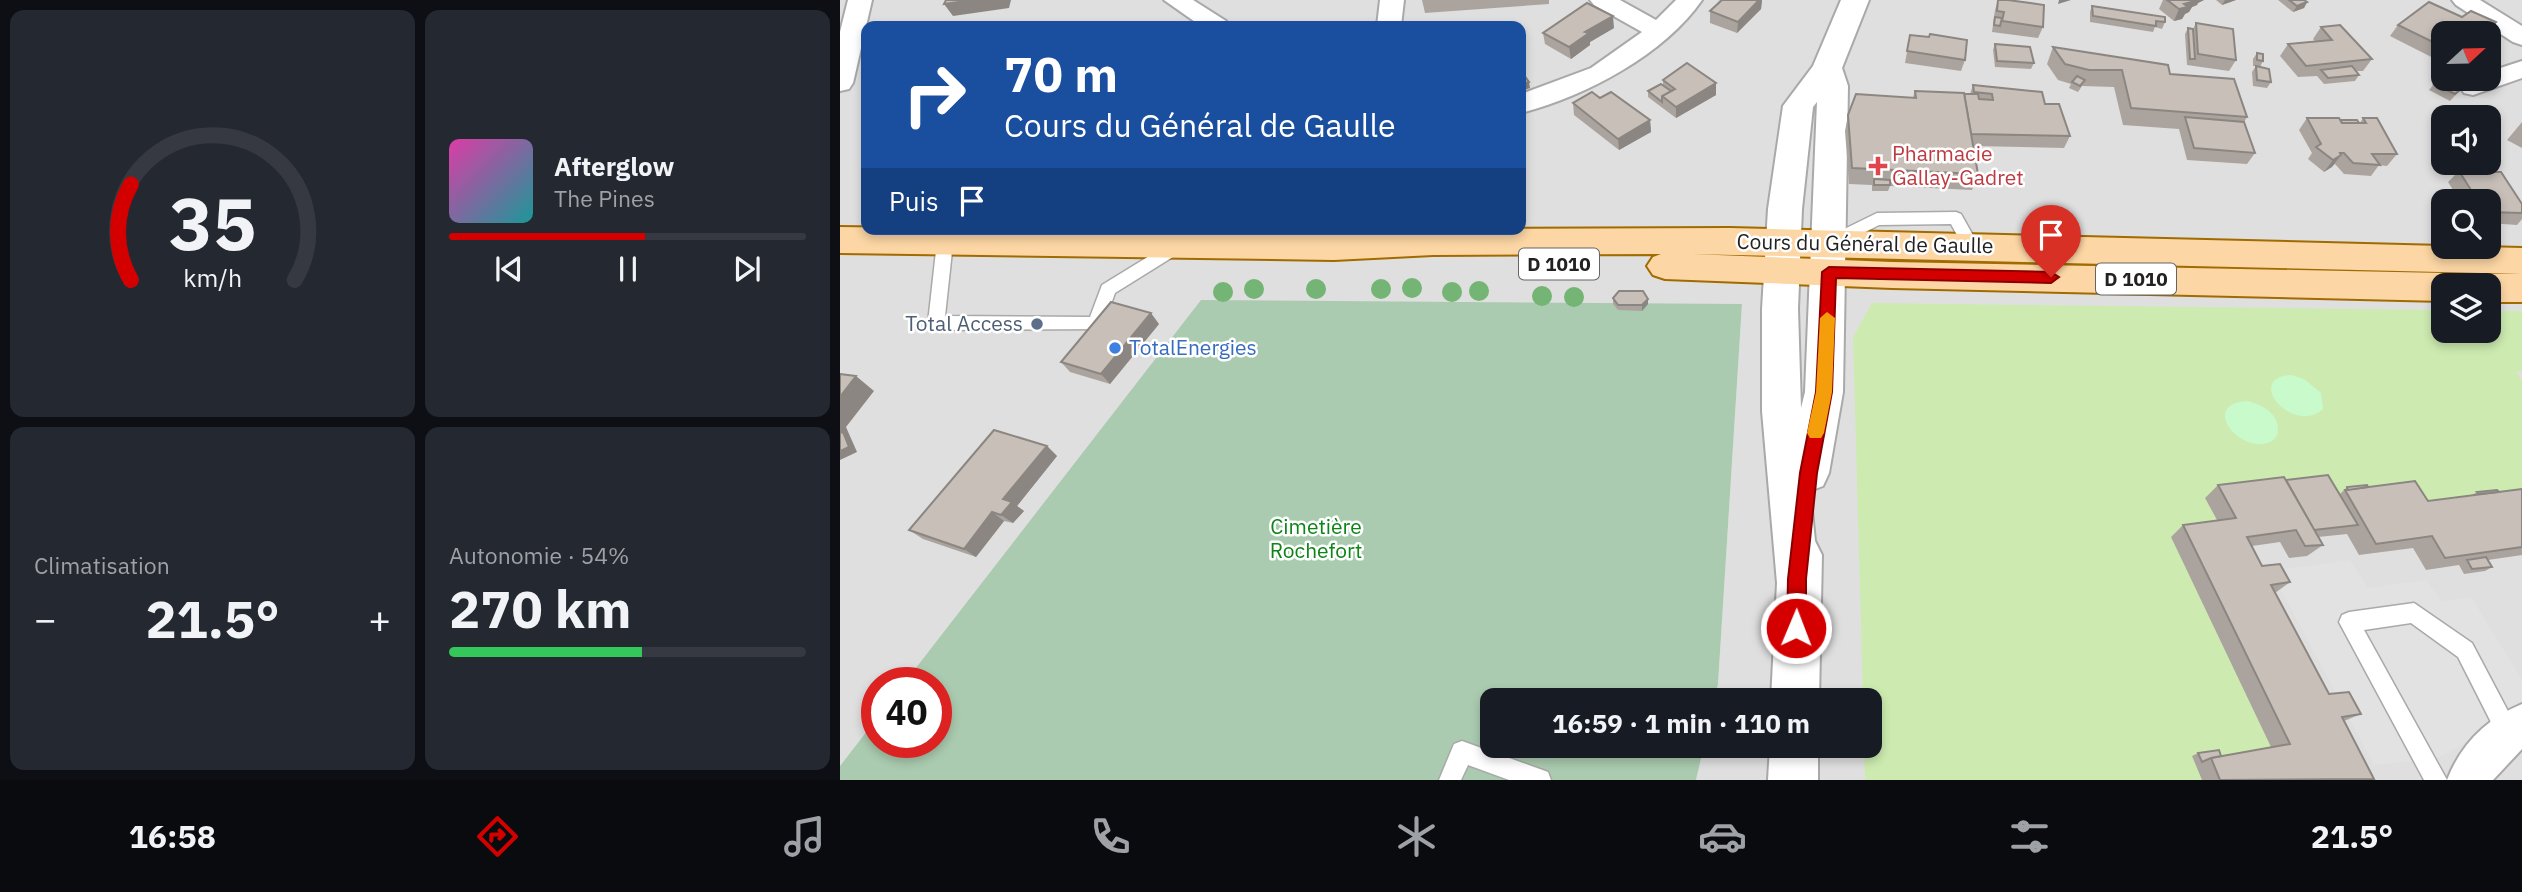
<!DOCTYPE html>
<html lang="fr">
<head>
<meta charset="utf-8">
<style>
  :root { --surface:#171b24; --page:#242831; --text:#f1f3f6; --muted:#9ea1a6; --line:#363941; --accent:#d40000 }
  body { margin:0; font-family:"IBM Plex Sans",sans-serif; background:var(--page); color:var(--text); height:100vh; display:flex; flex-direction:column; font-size:26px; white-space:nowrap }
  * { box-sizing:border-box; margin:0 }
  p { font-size:23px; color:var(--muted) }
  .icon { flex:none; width:38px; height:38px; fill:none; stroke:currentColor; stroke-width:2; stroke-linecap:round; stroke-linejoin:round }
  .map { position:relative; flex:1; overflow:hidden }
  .details { display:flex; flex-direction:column; gap:10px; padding:10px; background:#0d0f14; width:840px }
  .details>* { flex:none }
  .banner { position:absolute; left:21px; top:21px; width:665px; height:214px; border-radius:14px; box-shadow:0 4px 10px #0003; background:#1a4fa0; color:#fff; overflow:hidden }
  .needle { width:46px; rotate:68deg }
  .buttons { position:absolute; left:1591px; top:21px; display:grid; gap:14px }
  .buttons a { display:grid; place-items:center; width:70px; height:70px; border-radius:14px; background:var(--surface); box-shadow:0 4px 10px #0003; font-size:35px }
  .speed { position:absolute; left:21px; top:667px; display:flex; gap:14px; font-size:35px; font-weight:700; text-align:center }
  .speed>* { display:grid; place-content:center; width:91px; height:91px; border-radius:50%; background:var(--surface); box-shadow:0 4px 10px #0003; line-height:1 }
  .speed .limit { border:10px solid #d22; background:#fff; color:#111 }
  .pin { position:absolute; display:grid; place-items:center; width:60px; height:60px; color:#fff; margin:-72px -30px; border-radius:50% 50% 50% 0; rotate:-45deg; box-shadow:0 0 7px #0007 }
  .pin .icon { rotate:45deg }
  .me { position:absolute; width:77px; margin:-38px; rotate:1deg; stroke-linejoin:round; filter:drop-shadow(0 0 5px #0008) }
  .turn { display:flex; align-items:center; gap:24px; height:147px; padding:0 28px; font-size:32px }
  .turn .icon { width:91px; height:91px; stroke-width:2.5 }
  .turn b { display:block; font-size:49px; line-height:60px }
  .then { display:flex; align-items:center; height:66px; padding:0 28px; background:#0003; gap:14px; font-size:26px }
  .big { font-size:52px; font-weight:800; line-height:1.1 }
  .details .widget { flex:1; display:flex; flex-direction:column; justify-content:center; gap:10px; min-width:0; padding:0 24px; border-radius:14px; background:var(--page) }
  .details .dial { align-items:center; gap:0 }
  .dial svg { height:182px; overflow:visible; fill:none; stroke:var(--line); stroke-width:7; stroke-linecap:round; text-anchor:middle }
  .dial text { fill:var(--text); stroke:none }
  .song { display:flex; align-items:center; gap:21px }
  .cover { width:84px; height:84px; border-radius:10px; background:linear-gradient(135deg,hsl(320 70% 55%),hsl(180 70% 35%)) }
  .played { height:7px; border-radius:4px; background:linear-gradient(90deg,var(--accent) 55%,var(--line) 55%) }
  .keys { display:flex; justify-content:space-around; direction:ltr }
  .heat { display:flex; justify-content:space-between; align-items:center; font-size:38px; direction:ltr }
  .charge { height:10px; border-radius:5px; background:linear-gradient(90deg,#34c759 54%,var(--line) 0) }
  .details .tiles { flex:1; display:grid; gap:10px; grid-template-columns:repeat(2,1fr) }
  .trip { position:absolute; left:640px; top:688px; width:402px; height:70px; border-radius:14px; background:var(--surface); box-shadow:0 4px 10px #0003; font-weight:800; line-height:70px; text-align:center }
  .tab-bar { display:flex; height:112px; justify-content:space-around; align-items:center; background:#090b0e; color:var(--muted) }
  .tab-bar .icon { width:49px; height:49px }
  .tab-bar .active { color:var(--accent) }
  .tab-bar b { font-size:32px; color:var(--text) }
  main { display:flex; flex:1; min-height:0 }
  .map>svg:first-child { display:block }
  .residential { fill:#e0dfdf; fill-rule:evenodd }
  .grass { fill:#cdebb0 }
  .cemetery { fill:#aacbaf }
  .park { fill:#c8facc }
  .parking { fill:#e2e2e2 }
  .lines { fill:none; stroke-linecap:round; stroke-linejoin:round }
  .service-casing { stroke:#a9a9a9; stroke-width:3 }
  .minor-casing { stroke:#a9a9a9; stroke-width:4 }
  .tertiary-casing { stroke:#a9a9a9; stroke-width:4 }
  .primary-casing { stroke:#a06b00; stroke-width:4 }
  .service { fill:#fff; fill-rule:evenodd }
  .minor { fill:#fff; fill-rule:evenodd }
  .tertiary { fill:#fff; fill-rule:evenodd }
  .primary { fill:#fcd6a4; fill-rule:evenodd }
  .tree { fill:#74b475 }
  .wall { fill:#aba49e }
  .shaded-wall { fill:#8b8681 }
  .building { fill:#c7bfb8; stroke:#8b8681; stroke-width:2 }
  .route { fill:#d40000; stroke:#8a0000; stroke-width:2 }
  .slow { fill:#f59e0b }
  .health-dot { fill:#e0444e; stroke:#fff; stroke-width:2.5 }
  .service-dot { fill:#5c6f8a; stroke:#fff; stroke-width:2.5 }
  .shop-dot { fill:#3f7fe0; stroke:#fff; stroke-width:2.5 }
  .labels { text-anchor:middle; stroke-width:5; stroke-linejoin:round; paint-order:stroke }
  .shield { fill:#fff; stroke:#646464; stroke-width:2 }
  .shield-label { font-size:19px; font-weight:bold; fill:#222 }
  .health-label { font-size:21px; fill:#be3a42; stroke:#fff; text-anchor:start }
  .street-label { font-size:21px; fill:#222; stroke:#fff }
  .service-label { font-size:21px; fill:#4e5e75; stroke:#fff; text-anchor:end }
  .shop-label { font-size:21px; fill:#366cbe; stroke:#fff; text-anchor:start }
  .park-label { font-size:21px; fill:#0c8416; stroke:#fff }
</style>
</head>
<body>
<main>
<section class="details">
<div class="tiles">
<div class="widget dial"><svg viewBox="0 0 100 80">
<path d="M14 69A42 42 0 1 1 86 69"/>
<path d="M14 69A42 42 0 0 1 14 27" stroke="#d40000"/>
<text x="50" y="56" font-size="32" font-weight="700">35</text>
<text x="50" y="72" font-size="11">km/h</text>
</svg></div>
<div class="widget">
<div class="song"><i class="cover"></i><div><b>Afterglow</b><p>The Pines</p></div></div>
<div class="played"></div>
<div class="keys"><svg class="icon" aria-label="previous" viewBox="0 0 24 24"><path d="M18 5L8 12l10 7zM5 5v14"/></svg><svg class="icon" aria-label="pause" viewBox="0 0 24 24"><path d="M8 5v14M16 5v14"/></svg><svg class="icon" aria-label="next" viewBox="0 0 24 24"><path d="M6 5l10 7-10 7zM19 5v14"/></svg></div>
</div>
<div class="widget"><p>Climatisation</p>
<div class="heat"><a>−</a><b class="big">21.5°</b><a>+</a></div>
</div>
<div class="widget"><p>Autonomie · 54%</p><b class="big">270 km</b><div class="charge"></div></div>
</div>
</section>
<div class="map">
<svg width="1682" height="780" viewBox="0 0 1682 780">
  <rect width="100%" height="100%" fill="#f2efe9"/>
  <path class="residential" d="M0 0H1682V780H856L864 746H1031V700H874L878 684 902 304 65 682H37V718L0 766ZM26 26H681V229H26ZM1603 33H1648V79H1603ZM1603 117H1648V163H1603ZM1603 201H1648V247H1603ZM1603 285H1648V331H1603Z"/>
  <path class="grass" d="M1032 303 1603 310V331H1648L1649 311H1682V371L1676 372 1682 381V499L1636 505 1365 498 1382 530 1433 752 1362 780H1025L1024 746H1031V700H1023L1013 337Z"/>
  <path class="cemetery" d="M361 300 902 304 878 684 874 700H653V746H864L856 780H0V766L37 718V742H96V682H65Z"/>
  <g class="park">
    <path d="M1451 375 1464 379 1481 393 1483 409C1453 436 1403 378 1451 375Z"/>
    <path d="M1407 401C1415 403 1424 406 1431 413 1442 424 1441 443 1422 444 1394 446 1363 404 1407 401Z"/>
  </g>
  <path class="parking" d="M1510 560 1528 588 1586 580 1602 602 1631 597 1682 680V711L1596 759 1534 765 1431 571Z"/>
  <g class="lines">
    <defs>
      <g id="service">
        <path d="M1116 212 1121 214 1139 246 1137 250H1125L1111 224 1039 225 998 246H986L984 242 986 238 1037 213Z"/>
        <path d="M105 236 113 242 105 316 250 317 262 285 332 242H344L346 246 344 250 275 293 262 329 96 330 90 328 88 323 97 242Z"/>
        <path d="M1574 603 1632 643 1679 732 1676 740 1668 743 1660 740 1618 657 1571 623 1524 630 1607 780H1584L1499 622 1502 615 1509 612Z"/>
        <path d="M622 741 708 772 711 780H669L628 765 621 780H599L614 744Z"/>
      </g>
      <g id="minor">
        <path d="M8 0H32L13 83 9 89 0 91V32Z"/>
        <path d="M324 0H353L386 21 389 26H361Z"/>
        <path d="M540 0H564L561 26H537Z"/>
        <path d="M750 0H780L816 20 836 0H862C824 55 744 97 681 113V94L751 68 802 32 754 5Z"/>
        <path d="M1612 0H1640L1682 26V45L1673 42 1616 5Z"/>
        <path d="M1682 61V78L1633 95 1624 93 1620 87 1624 81 1648 79V72Z"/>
        <path d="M490 229H520L505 255 494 258 483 255 479 247Z"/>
        <path d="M1682 704V749L1653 780H1607C1621 744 1646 719 1682 704Z"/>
      </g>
      <g id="tertiary">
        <path d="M1001 0H1029L1002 68 1008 86 1003 392 989 473 983 486 970 491 975 541 982 555 979 700H931L937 583 922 411V309L928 209 943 106 973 66ZM977 102 965 392 961 408 958 309 962 209 973 107Z"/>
        <path d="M930 746H978V780H928Z"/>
      </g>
      <g id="primary">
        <path d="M0 227 494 234 593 229 890 228 1682 248V274L852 254 1052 262 1603 273 1616 277 1620 285H1603V301L1052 288 825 279 813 275 807 266 813 257 821 254 593 255 494 260 0 253Z"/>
        <path d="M1648 274H1682V302H1648V285H1632L1635 278Z"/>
      </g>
    </defs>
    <use href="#service" class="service-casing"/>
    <use href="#minor" class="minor-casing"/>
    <use href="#tertiary" class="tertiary-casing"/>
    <use href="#primary" class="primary-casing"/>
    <use href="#service" class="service"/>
    <use href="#minor" class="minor"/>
    <use href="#tertiary" class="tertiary"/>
    <use href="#primary" class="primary"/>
  </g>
  <g class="tree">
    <circle cx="572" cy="288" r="10"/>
    <circle cx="414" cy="289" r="10"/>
    <circle cx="476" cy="289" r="10"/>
    <circle cx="541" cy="289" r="10"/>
    <circle cx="639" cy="291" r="10"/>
    <circle cx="383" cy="292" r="10"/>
    <circle cx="612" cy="292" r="10"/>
    <circle cx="702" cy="296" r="10"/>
    <circle cx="734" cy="297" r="10"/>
  </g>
  <g class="wall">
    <path d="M582 0H709V4L585 13Z"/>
    <path d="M880 0H922L921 9 897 33 870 23V11Z"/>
    <path d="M1158 0 1203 27 1198 38 1152 32 1155 10Z"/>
    <path d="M1323 0H1364L1358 3 1357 5 1352 7 1349 12 1345 14 1342 19 1334 21 1319 9Z"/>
    <path d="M1376 0H1396L1382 5Z"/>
    <path d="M1438 0H1464L1467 2 1464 8 1453 12Z"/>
    <path d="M1252 6 1325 22 1322 29 1315 27 1313 32 1250 22V12Z"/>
    <path d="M1622 17 1647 33H1603V63L1550 36 1558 25Z"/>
    <path d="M1356 23 1396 60 1389 71 1347 65 1345 34 1348 28 1353 29Z"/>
    <path d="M1481 27 1532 59 1523 71H1517L1519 75 1515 81 1484 84 1477 76 1458 77 1440 56 1448 44 1475 41 1473 39Z"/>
    <path d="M774 28 750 42V45L731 59 705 44 703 33Z"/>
    <path d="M1070 35 1125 60 1121 71 1065 63Z"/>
    <path d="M1155 44 1194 63 1191 69 1155 67 1153 50Z"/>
    <path d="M1213 47 1330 74 1407 117 1404 122 1415 153 1407 164 1347 160 1339 129 1283 125 1274 87 1242 86 1238 92 1229 88 1231 84 1218 80 1207 64Z"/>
    <path d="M1417 53 1423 61 1420 67 1431 82 1427 88 1413 86 1412 72 1416 66H1413V59Z"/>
    <path d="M823 80 876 83V95L836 118 808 97V91L823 85Z"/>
    <path d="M1594 84 1620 90 1610 101 1589 90Z"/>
    <path d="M1133 85 1205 104 1230 136 1224 148 1133 146 1138 174 1132 190 1050 186 1048 191H1032V185L1009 184 1005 131 1008 115 1073 97 1075 91 1130 94Z"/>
    <path d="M733 103 810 120 811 132 779 150 734 115Z"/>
    <path d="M1467 118 1520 123 1523 118 1557 154 1547 166 1539 165 1531 176 1504 174 1495 164 1484 172 1468 159 1472 153 1459 130Z"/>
    <path d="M1682 122V148L1667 140Z"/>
    <path d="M1619 171 1682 204V219L1677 225 1648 223V201H1620L1608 182Z"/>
    <path d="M773 298 808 304 802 311 778 310 773 304Z"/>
    <path d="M319 324 270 384 230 372 221 362Z"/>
    <path d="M207 446 217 456 177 506 184 511 173 523 164 521 136 557 83 539 69 530Z"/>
    <path d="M1446 480 1500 494 1507 487H1528L1588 501 1632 495 1637 492H1659L1682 489V555L1648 560 1652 567 1645 571 1624 574 1619 565 1586 570 1573 548 1519 555 1507 534 1478 537 1483 545 1467 556 1449 558 1440 542 1412 546 1422 566 1450 582 1435 593 1489 694 1521 714 1504 721 1532 780H1362L1352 756 1358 753 1381 756 1431 747 1331 537 1343 525 1377 520 1365 498 1378 485Z"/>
  </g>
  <g class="shaded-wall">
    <path d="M133 0H171L169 8 113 16 104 4Z"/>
    <path d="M919 0H922L921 9 897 33 898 22Z"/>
    <path d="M1219 0H1231L1218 4Z"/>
    <path d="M1349 0H1364L1358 3 1357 5 1352 7 1349 12 1345 14 1342 19 1334 21 1339 9Z"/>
    <path d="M1385 0H1396L1382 5Z"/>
    <path d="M1467 2 1464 8 1453 12 1457 6Z"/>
    <path d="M773 16 774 28 750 42V45L731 59 729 47 745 32Z"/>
    <path d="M1656 22 1647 33H1642Z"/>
    <path d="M1627 25 1620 33H1614Z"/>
    <path d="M689 82 690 88 681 91V85Z"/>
    <path d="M876 83V95L836 118V107Z"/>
    <path d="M810 120 811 132 779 150 778 139Z"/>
    <path d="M1501 155 1492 167 1484 172 1493 160Z"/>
    <path d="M808 299V304L802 311V305Z"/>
    <path d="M311 313 319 324 270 384 261 374Z"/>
    <path d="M16 376 34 391 6 427 17 452 0 460V397Z"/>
    <path d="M207 446 217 456 177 506 184 511 173 523 161 515 163 499Z"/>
    <path d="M152 512 164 521 136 557 124 549Z"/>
  </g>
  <g class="building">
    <path d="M106 0H133L104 4Z"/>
    <path d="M882 0H919L898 22 870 11Z"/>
    <path d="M1158 0H1168L1204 5 1203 27 1162 21 1164 12 1157 11Z"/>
    <path d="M1327 0H1355V1L1344 4 1348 7 1339 9Z"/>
    <path d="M1449 0H1464L1467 2 1457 6Z"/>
    <path d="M1589 2 1622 17 1631 11 1656 22 1643 33 1627 25 1615 33H1603V47L1558 25Z"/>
    <path d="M747 3 773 16 745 32 749 33 729 47 703 33Z"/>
    <path d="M1252 6 1325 17V22L1316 21V26L1253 16Z"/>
    <path d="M1155 17 1162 18 1160 26 1154 25Z"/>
    <path d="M1356 23 1393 29 1396 60 1358 54Z"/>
    <path d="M1500 25 1532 59 1466 66 1448 44 1492 40 1481 27Z"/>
    <path d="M1348 28 1353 29 1355 59H1350Z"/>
    <path d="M1090 34 1127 40 1125 60 1067 51 1070 35 1089 37Z"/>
    <path d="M1155 44 1190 47 1194 63 1157 61Z"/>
    <path d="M1213 47 1328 65 1330 74 1394 79 1407 117 1291 108 1282 70H1249L1225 64Z"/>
    <path d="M1417 53 1423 54V61L1417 60Z"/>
    <path d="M847 63 876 83 836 107 822 96 835 89 823 80Z"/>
    <path d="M1416 66 1429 69 1431 82 1417 80Z"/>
    <path d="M1512 66 1519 75 1488 78 1481 70Z"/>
    <path d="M681 71 689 82 681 85Z"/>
    <path d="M1237 76 1245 80 1240 86 1232 82Z"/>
    <path d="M1600 80 1620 90 1615 94 1594 84Z"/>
    <path d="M821 84 831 91 822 96V102L808 91Z"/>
    <path d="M1133 85 1202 92 1205 104H1219L1230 136 1131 134 1124 94H1138L1139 99 1153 100 1152 94 1134 92Z"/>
    <path d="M1075 91 1124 93 1138 174 1012 168 1008 115 1016 94 1076 98Z"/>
    <path d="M752 92 760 98 771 92 810 120 778 139 733 103Z"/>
    <path d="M1345 117 1404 122 1415 153 1354 148Z"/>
    <path d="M1467 118H1499L1502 123H1526L1523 118H1537L1557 154H1532L1540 165 1513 163 1504 153H1500L1501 155 1493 160 1476 147 1481 144Z"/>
    <path d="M1501 120H1517L1519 123H1502Z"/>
    <path d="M1619 171 1661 172 1682 204V213L1648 212V201H1638Z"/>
    <path d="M1034 179 1050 180V185H1034Z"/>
    <path d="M779 291H803L808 299 802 305H778L773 298Z"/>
    <path d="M271 302 311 313 261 374 221 362Z"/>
    <path d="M0 374 16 376 0 397Z"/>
    <path d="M154 430 207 446 163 499 172 502 161 515 152 512 124 549 69 530Z"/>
    <path d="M3 432 9 447 0 451V433Z"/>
    <path d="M1488 475 1518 525 1474 530 1446 480Z"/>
    <path d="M1444 477 1483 545 1465 546 1456 530 1407 537 1422 566 1440 564 1450 582 1431 585 1489 694 1509 692 1521 714 1502 717 1534 779 1380 780 1371 758 1450 744 1343 525 1396 518 1378 485Z"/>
    <path d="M1575 481 1588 501 1682 489V547L1605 558 1592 536 1536 544 1505 490Z"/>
    <path d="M1527 485 1528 487 1508 490 1507 487Z"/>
    <path d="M1657 490 1659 492 1639 494 1637 492Z"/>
    <path d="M1646 557 1652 567 1632 569 1627 560Z"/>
    <path d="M1379 750 1381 756 1371 758 1362 762 1358 753Z"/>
  </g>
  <path class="route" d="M989 267 1211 272 1219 277 1211 283 996 278 992 392 977 473 966 579V628L963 634 956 637 950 634 947 628 948 579 960 473 976 392 982 272Z"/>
  <path class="slow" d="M987 312 995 318 992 392 984 433 981 438H970L967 433 976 392 980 318Z"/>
  <path class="health-dot" d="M1034.5 155.5h7v7h7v7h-7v7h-7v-7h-7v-7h7z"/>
  <circle class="service-dot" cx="197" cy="324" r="7"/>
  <circle class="shop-dot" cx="275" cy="348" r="7"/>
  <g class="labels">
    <g class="shield">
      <rect x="679" y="248.5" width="80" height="31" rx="5"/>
      <rect x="1256" y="263.5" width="80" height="31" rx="5"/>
    </g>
    <g class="shield-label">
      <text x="719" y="271">D 1010</text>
      <text x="1296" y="286">D 1010</text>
    </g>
    <g class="health-label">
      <text x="1052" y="161">Pharmacie<tspan x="1052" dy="24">Gallay-Gadret</tspan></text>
    </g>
    <g class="street-label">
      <text transform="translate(1025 244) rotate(1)" y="7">Cours du Général de Gaulle</text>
    </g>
    <g class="service-label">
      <text x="183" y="331">Total Access</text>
    </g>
    <g class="shop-label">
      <text x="289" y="355">TotalEnergies</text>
    </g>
    <g class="park-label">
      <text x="476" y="534">Cimetière<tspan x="476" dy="24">Rochefort</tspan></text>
    </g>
  </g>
</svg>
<div class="buttons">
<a><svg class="needle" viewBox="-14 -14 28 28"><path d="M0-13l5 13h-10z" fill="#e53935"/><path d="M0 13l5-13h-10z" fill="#9ea1a6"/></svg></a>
<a><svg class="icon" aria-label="sound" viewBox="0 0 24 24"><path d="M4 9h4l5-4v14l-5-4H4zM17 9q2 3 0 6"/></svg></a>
<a><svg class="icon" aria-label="search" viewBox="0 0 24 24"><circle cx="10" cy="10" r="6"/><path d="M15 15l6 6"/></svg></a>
<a><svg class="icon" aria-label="layers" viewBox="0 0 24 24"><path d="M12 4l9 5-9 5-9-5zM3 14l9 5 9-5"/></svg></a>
</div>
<div class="speed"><div class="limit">40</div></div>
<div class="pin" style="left:1211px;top:277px;background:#d93025"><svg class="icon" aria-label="arrive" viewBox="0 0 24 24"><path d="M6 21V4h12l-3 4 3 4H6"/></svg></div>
<svg class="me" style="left:956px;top:628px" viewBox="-20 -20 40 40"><circle r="17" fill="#d40000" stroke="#fff" stroke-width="3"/><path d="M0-11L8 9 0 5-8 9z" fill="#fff"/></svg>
<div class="trip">16:59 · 1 min · 110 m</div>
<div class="banner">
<div class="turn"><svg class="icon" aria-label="right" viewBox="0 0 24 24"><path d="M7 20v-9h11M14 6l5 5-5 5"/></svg><div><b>70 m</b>Cours du Général de Gaulle</div></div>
<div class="then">Puis<svg class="icon" aria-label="arrive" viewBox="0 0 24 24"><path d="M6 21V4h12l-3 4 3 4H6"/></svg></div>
</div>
</div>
</main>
<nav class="tab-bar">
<b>16:58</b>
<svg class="icon active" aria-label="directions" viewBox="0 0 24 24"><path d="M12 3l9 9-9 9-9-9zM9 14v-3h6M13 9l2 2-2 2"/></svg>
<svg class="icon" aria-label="music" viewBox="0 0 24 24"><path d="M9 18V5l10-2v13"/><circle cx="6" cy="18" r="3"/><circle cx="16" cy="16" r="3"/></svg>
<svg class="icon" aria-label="phone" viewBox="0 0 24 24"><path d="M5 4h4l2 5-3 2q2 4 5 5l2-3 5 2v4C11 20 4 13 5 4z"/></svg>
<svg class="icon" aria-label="climate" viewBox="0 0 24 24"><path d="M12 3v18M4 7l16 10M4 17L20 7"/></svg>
<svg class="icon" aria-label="car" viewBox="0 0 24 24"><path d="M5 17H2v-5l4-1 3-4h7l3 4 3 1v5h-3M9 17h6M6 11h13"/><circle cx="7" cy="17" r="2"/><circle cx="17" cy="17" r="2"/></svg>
<svg class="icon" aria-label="filters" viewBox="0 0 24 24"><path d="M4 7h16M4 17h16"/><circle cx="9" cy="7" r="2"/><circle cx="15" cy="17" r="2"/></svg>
<b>21.5°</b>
</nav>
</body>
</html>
